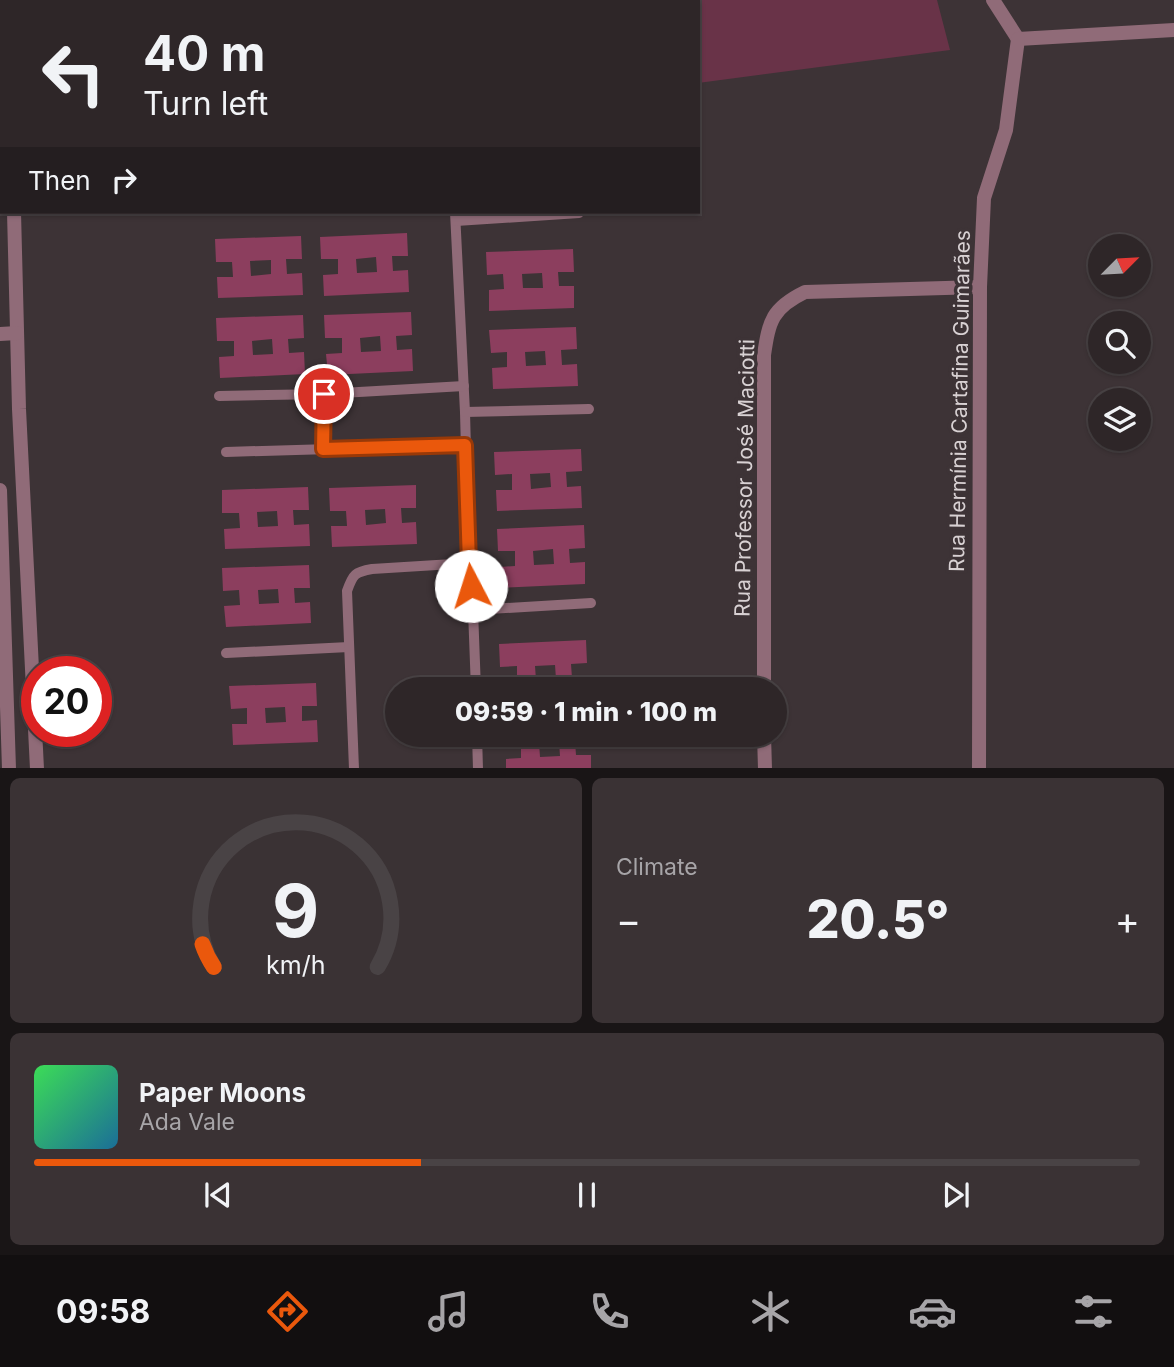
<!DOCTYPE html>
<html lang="en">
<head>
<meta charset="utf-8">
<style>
  :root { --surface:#2e2628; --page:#3a3234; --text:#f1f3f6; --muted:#a7a5a8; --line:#494345; --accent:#ea580c }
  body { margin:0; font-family:Inter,sans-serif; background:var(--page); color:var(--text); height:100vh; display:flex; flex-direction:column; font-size:26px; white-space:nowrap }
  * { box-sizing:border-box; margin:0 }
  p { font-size:23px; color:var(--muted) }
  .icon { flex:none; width:38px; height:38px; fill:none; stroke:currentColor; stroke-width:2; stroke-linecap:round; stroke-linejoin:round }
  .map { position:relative; height:768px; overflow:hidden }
  .side { display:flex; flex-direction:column; gap:10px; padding:10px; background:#191516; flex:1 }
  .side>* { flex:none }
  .hud { position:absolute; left:0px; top:0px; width:700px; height:214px; box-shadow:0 2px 5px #0004,0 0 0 2px var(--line); background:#2e2628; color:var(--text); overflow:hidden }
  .needle { width:46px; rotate:66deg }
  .fabs { position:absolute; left:1088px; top:234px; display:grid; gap:14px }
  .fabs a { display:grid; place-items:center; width:63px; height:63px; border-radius:50%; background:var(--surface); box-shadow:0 2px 5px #0004,0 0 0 2px var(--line); font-size:35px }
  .speed { position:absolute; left:21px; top:656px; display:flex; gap:14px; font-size:35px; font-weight:700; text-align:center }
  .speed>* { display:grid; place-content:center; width:91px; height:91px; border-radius:50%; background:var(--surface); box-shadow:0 2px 5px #0004,0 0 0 2px var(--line); line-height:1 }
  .speed .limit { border:10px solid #d22; background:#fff; color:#111 }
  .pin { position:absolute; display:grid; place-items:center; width:60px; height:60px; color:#fff; margin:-30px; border:4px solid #fff; border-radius:50%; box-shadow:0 2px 7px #0007 }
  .me { position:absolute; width:77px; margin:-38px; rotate:355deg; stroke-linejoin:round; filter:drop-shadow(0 0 5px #0008) }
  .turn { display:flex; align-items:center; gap:24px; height:147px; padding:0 28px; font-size:32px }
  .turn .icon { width:91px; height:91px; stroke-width:2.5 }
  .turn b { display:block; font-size:49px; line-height:60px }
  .then { display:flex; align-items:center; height:66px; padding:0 28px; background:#0003; gap:14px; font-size:26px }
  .big { font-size:52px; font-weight:800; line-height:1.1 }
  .side .tile { flex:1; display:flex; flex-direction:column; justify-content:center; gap:10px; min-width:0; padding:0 24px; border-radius:10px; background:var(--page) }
  .side .dial { align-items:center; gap:0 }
  .dial svg { height:182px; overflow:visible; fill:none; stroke:var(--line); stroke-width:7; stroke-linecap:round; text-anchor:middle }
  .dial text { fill:var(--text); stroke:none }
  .song { display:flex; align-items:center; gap:21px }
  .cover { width:84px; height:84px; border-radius:10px; background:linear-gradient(135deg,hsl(130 70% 55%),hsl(200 70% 35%)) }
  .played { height:7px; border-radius:4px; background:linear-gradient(90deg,var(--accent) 35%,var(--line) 35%) }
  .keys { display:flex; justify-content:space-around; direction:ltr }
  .heat { display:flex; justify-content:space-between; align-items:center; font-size:38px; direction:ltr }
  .side .tiles { flex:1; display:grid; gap:10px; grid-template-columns:1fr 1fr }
  .tile:last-child { grid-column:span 2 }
  .trip { position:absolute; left:385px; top:677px; width:402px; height:70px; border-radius:35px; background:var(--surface); box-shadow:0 2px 5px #0004,0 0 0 2px var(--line); font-weight:800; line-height:70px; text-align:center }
  .dock { display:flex; height:112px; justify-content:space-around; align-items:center; background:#120f10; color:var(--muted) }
  .dock .icon { width:49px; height:49px }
  .dock .current { color:var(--accent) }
  .dock b { font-size:32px; color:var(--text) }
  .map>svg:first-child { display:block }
  .green { fill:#693348 }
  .building { fill:#8c3e5e; fill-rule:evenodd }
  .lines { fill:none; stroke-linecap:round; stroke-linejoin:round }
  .service { stroke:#906b78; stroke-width:10 }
  .minor { stroke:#906b78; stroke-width:14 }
  .tertiary { stroke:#906b78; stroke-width:14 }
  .route-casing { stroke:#983908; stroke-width:18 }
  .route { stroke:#ea580c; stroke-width:12 }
  .labels { text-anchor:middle; stroke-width:7; stroke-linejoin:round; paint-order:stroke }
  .street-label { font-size:21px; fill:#d8d1d3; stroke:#3d3336 }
</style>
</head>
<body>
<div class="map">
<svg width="1174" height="769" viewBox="0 0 1174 769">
  <rect width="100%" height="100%" fill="#3d3336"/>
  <path class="green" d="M415 0H937L950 50 698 83V2H415Z"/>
  <g class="building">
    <path d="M407 233 408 256H392L393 271 408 270 409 292 324 296 323 275 338 274V259H321L320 237ZM376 257 377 272 357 273 356 259Z"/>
    <path d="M301 236 302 259H286L287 274 302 273 303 295 218 298 217 277H233L232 262H216L215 239ZM271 260V274L251 276 250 261Z"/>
    <path d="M573 249 574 272H558L559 286H574V308L489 311V290L504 289 503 274 487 275 486 252ZM542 273 543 288H523L522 274Z"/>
    <path d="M411 312 412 335 396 336 397 350 412 349 413 371 328 375 326 354 342 353V338H325L324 315ZM380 336 381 351 361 352 360 338Z"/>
    <path d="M303 315 304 338 288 339 289 353 304 352 305 374 220 378 219 357 234 356V341H217L216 318ZM272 339 273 354 253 355 252 341Z"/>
    <path d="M576 327 577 349 561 350 562 365 577 364 578 386 493 389 492 368 507 367V352L491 353 489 330ZM545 351 546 365 526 366 525 352Z"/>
    <path d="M581 449 582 471 566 472 567 487 581 486 582 508 497 511 496 490H512V474L495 475 494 452ZM550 473 551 487 531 489 530 474Z"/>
    <path d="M416 485V508H401L402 523 416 522 417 544 332 547 331 526H347L346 511H330L329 488ZM385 509 386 523 366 525 365 510Z"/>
    <path d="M308 487 309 510H293L294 525 309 524 310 546 225 549 224 529 240 528 239 513H222V490ZM277 511 278 526 258 527 257 512Z"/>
    <path d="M584 525 585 548 569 549 570 563 585 562V584L500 588V567L515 566V551H498L497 529ZM553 549 554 564 534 565 533 551Z"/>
    <path d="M309 565 310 588H294L295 603 310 602 311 623 226 627 224 606 240 605 239 590 223 591 222 568ZM278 589 279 603 259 604 258 590Z"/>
    <path d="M586 640 587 663 571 664 572 678H587V690H502V682L517 681V666L500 667 499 644ZM555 665 556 679 536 680 535 666Z"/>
    <path d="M316 683 317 706H302V721L317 720 318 742 233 745 232 724H247V708L231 709 229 686ZM285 707 286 722 266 723 265 708Z"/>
    <path d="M504 735H591V740L575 741 576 755H591V769H506V759L521 758V743L504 744ZM559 742 560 756 540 757 539 743Z"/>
  </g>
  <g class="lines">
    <g class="service">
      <path d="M455 212 465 412 469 563 473 610 476 690"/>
      <path d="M456 221 579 213"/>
      <path d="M219 396 324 394 464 386"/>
      <path d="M465 412 589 409"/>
      <path d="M323 449 324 394"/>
      <path d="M226 452 465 445"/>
      <path d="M473 610 591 603"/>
      <path d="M226 653 349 647"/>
      <path d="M477 735 478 769"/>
      <path d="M354 769 347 591C353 574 355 572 372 569L469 563"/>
    </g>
    <g class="minor">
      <path d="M993 0 1018 39"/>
      <path d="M1018 39 1174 30"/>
      <path d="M764 690V355C769 321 772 308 805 292L980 287"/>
      <path d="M764 735 765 769"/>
      <path d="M979 769 980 287 984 198 1006 130 1018 39"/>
    </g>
    <g class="tertiary">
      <path d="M7 0V2"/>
      <path d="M14 212 19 409 37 769"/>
      <path d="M0 334 17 333"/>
      <path d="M0 490 9 769"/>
    </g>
  </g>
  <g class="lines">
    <defs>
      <path id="route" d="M324 394 323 449 465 445 469 563 471 586"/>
    </defs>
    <use href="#route" class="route-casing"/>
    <use href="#route" class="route"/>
  </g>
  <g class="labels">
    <g class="street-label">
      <text transform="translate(960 401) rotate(-89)" y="7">Rua Hermínia Cartafina Guimarães</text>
      <text transform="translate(745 478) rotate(-89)" y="7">Rua Professor José Maciotti</text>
    </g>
  </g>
</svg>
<div class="fabs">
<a><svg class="needle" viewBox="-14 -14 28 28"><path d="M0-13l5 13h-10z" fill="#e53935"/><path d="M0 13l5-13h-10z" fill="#a7a5a8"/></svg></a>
<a><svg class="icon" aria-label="search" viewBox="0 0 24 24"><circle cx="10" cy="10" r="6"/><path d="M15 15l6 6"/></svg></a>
<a><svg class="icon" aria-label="layers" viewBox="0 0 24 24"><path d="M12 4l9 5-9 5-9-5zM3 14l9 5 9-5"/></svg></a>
</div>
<div class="speed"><div class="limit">20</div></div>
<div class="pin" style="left:324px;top:394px;background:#d93025"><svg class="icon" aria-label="arrive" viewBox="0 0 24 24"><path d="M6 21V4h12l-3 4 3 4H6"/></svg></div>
<svg class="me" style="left:471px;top:586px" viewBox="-20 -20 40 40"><circle r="19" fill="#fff"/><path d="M0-13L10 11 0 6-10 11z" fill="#ea580c"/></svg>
<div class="trip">09:59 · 1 min · 100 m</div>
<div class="hud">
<div class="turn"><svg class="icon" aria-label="left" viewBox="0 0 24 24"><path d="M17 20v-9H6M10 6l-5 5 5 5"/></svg><div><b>40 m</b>Turn left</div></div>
<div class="then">Then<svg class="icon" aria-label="right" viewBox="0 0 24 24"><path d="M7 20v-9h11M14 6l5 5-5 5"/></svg></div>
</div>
</div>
<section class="side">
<div class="tiles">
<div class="tile dial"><svg viewBox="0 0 100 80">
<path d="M14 69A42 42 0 1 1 86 69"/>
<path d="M14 69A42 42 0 0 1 9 59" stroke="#ea580c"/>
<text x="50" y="56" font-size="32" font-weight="700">9</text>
<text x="50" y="72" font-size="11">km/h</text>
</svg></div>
<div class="tile"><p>Climate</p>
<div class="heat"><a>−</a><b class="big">20.5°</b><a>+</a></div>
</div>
<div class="tile">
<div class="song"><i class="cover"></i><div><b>Paper Moons</b><p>Ada Vale</p></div></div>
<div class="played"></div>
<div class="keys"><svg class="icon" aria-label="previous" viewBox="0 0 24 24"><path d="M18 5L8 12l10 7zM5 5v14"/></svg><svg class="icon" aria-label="pause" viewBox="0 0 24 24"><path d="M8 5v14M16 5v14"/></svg><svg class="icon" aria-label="next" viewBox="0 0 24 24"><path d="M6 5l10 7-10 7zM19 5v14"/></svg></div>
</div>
</div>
</section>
<nav class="dock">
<b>09:58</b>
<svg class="icon current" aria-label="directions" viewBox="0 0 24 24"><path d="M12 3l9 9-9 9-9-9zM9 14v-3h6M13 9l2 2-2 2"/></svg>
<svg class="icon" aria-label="music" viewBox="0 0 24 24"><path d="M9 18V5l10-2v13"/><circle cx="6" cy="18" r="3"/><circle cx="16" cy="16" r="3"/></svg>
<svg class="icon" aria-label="phone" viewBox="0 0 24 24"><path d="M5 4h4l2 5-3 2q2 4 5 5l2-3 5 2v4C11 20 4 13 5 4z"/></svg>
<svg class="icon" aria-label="climate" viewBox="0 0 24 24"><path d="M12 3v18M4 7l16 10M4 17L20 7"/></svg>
<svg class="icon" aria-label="car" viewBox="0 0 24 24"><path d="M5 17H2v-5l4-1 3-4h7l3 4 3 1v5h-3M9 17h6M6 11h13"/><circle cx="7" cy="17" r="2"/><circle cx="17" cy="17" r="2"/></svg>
<svg class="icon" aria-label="filters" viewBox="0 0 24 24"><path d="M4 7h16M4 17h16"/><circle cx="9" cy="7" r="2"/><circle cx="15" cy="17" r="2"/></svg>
</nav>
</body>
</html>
